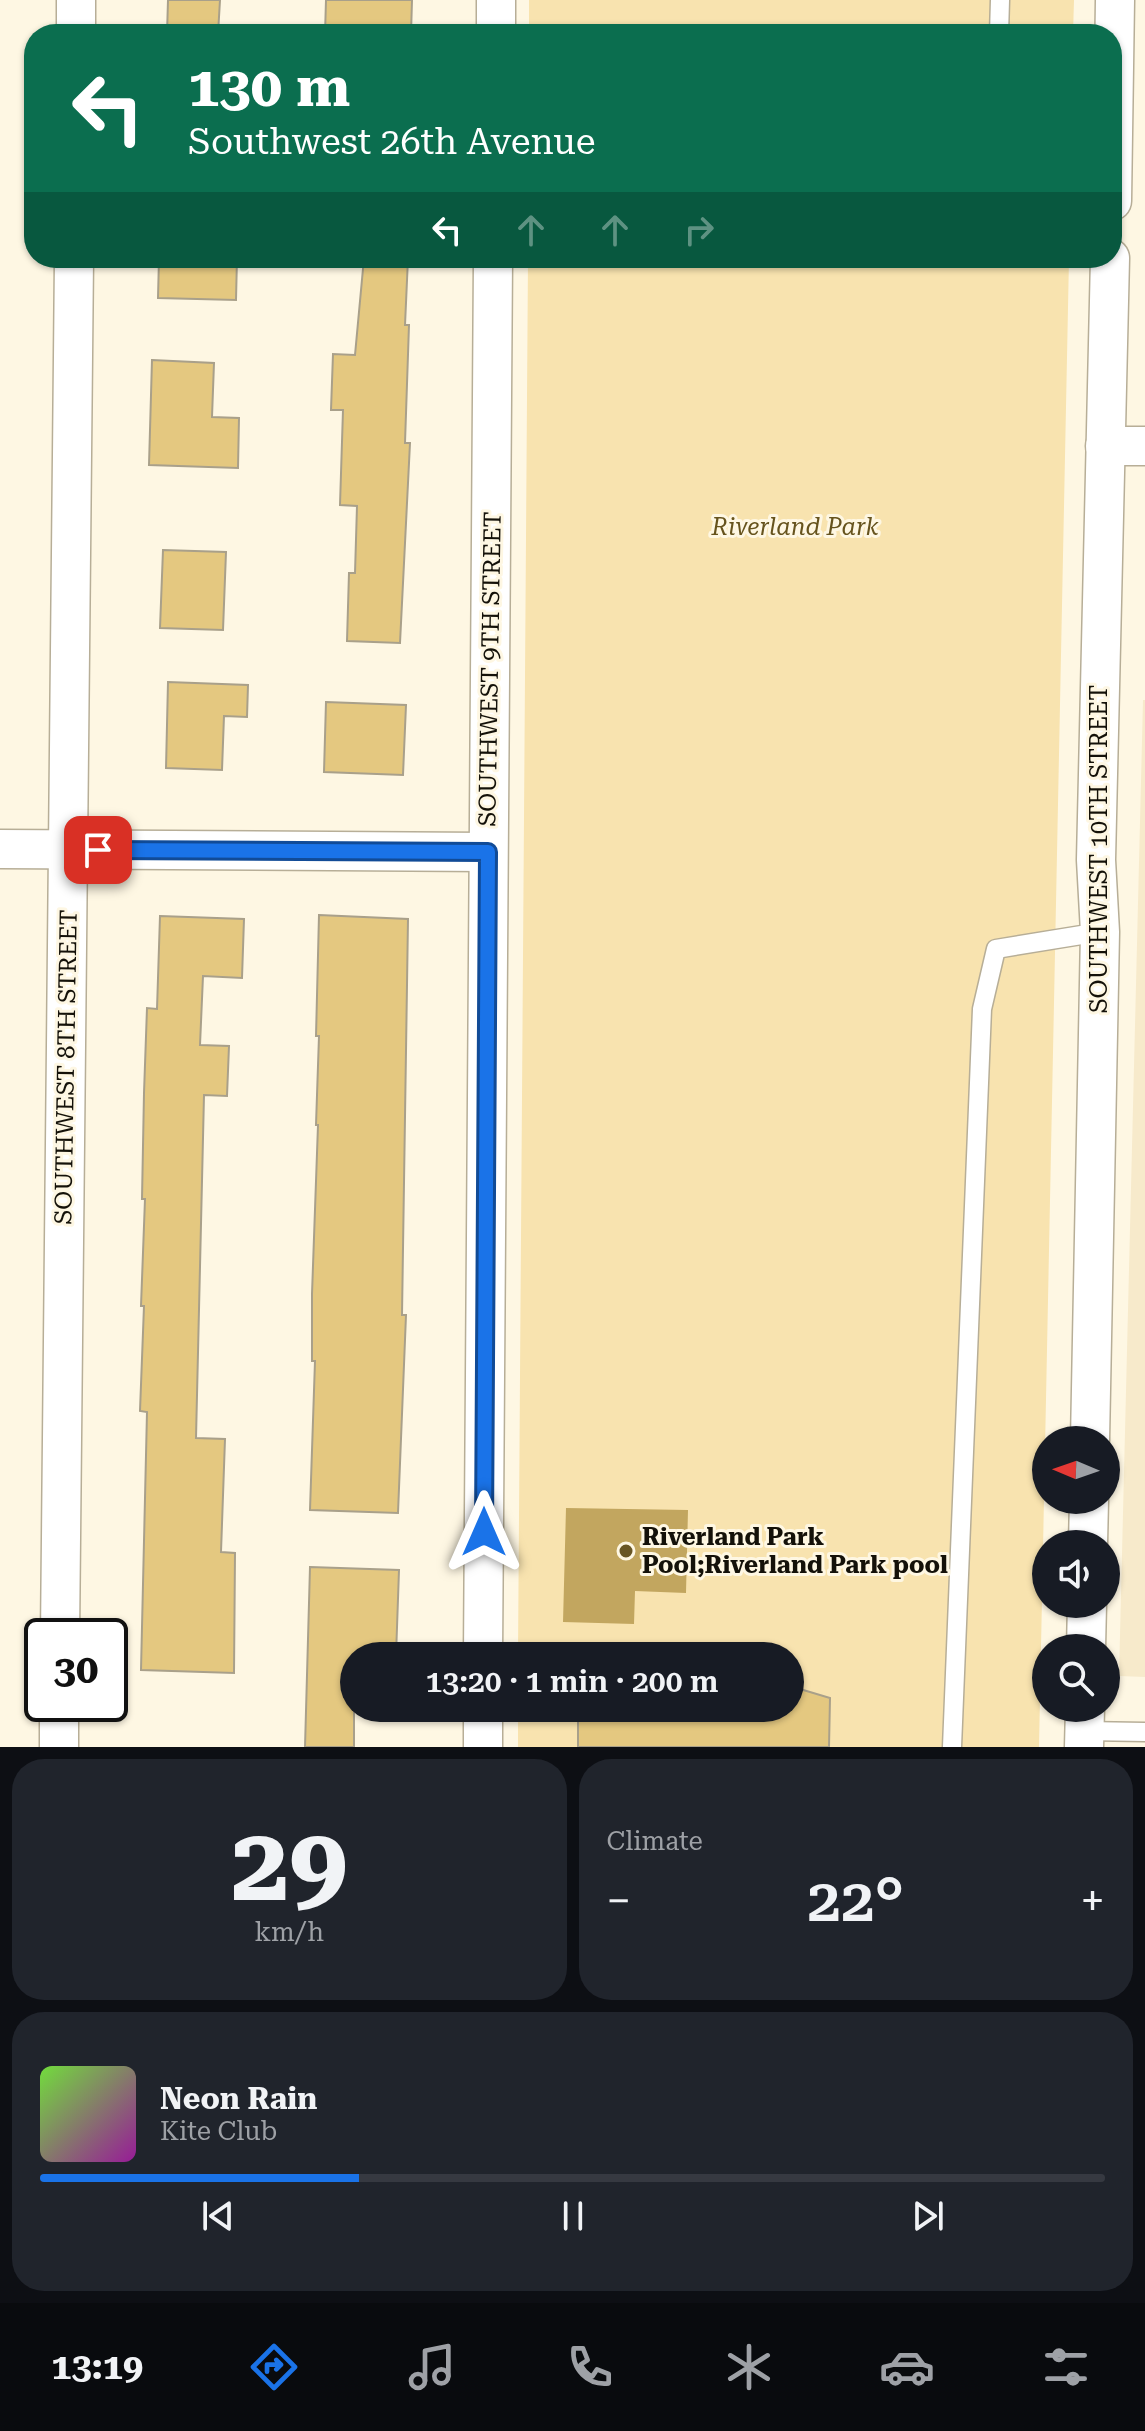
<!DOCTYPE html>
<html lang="en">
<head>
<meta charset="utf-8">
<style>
  :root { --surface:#171b24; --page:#20242c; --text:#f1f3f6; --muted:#9ea1a6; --line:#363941; --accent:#1a73e8 }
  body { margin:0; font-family:"Roboto Serif",serif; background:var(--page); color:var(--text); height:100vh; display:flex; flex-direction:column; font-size:30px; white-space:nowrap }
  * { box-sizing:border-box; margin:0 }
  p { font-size:26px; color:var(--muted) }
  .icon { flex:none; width:44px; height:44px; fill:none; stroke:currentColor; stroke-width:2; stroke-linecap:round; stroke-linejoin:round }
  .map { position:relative; height:1747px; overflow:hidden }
  .panel { display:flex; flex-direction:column; gap:12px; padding:12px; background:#0d0f14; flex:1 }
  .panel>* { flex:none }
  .banner { position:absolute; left:24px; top:24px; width:1098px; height:244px; border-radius:32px; box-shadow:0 2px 6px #0004; background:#0b6e4f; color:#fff; overflow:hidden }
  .needle { width:52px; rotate:272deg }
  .controls { position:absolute; left:1032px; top:1426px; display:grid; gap:16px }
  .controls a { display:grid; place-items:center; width:88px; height:88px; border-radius:50%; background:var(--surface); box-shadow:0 2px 6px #0004; font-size:40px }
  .speed { position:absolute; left:24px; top:1618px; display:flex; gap:16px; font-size:40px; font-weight:700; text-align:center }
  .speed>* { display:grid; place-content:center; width:104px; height:104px; border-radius:50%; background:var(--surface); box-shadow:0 2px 6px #0004; line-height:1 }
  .speed .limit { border:4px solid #111; border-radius:12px; background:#fff; color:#111 }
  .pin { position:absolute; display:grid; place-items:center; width:68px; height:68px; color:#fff; margin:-34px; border-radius:16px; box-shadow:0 4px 12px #0006 }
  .me { position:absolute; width:88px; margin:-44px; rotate:0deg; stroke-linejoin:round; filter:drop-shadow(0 0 6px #0008) }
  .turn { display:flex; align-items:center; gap:28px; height:168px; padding:0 32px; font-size:36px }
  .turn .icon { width:104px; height:104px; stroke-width:2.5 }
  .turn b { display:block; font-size:56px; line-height:68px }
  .lanes { display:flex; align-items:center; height:76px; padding:0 32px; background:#0003; justify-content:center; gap:40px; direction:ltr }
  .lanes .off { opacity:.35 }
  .big { font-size:60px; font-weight:600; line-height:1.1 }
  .panel .card { flex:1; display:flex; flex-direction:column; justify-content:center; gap:12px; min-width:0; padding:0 28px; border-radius:32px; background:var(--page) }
  .panel .dial { align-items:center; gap:0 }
  .dial b { font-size:104px; line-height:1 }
  .song { display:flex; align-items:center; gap:24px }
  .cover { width:96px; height:96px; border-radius:12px; background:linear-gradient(135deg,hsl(100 70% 55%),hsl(300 70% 35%)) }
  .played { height:8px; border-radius:4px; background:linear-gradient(90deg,var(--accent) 30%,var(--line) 30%) }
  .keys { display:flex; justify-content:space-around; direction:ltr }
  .heat { display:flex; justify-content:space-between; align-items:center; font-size:44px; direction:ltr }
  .panel .tiles { flex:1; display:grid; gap:12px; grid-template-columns:1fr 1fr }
  .card:last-child { grid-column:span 2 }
  .trip { position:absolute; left:340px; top:1642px; width:464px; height:80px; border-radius:40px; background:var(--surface); box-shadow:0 2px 6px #0004; font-weight:600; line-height:80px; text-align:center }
  .tabs { display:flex; height:128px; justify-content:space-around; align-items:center; background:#090b0e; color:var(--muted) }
  .tabs .icon { width:56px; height:56px }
  .tabs .on { color:var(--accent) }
  .tabs b { font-size:36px; color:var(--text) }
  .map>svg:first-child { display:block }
  .built { fill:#f7eacb }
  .green { fill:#f8e3af }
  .water { fill:#c2a65f }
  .building { fill:#e4c880; stroke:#a9a08a; stroke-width:2 }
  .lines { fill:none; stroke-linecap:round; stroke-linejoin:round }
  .lane-casing { stroke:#b7ae97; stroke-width:21 }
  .street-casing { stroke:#b7ae97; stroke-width:41 }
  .lane { stroke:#fff; stroke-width:18 }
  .street { stroke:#fff; stroke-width:38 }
  .route-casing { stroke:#114b97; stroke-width:20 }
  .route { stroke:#1a73e8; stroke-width:14 }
  .poi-dot { fill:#695624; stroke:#fef7e3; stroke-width:3 }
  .labels { text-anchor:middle; stroke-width:6; stroke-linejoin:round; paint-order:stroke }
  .park-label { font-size:24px; font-style:italic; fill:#66531d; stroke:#fef7e3 }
  .street-label { font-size:24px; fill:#141109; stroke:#fef7e3 }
  .poi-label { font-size:24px; font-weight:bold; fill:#141109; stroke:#fef7e3; text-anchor:start }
</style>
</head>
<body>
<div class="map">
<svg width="1145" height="1747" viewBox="0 0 1145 1747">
  <rect width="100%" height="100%" fill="#fef7e3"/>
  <path class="built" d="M1143 700H1145V1677L1119 1676Z"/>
  <g class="green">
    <path d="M529 0H1074L1073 34H529Z"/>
    <path d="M528 258H1069L1039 1747H518V1708H790V1656H518Z"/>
  </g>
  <path class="water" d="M566 1508 688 1510 686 1593 635 1591 634 1624 563 1622Z"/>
  <g class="building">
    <path d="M168 0H220L218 34H167Z"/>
    <path d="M326 0H412L411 34H325Z"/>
    <path d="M159 258H237L236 300 158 298Z"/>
    <path d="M364 258H408L405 325H409L405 443H410L400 643 347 641 349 573H355L357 506 340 505 343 410H331L333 354 355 355Z"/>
    <path d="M152 360 214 363 212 417 239 418 238 468 149 465Z"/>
    <path d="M163 550 226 552 223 630 160 628Z"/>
    <path d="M168 682 248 685 247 717 224 716 222 770 166 768Z"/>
    <path d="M326 702 406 705 403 775 324 772Z"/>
    <path d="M319 915 408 919 402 1315H406L398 1513 310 1510 315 1361H312V1294L318 1125H316L319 1036H316Z"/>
    <path d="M160 916 244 919 242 978 203 976 200 1045 229 1046 227 1096 204 1095 196 1438 225 1439 221 1552 235 1553 234 1673 141 1670 147 1412 140 1411 144 1306H141L145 1199H142L144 1093 147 1008 157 1009Z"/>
    <path d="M310 1567 399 1570 396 1656H354V1747H305Z"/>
    <path d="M790 1686 830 1698 829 1747H578V1708H790Z"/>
  </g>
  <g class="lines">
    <defs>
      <g id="lane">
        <path d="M999 34 1000 0"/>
        <path d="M1084 1731 1145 1732"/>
        <path d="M952 1747 982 1009 996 949 1100 932"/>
      </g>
      <g id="street">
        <path d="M76 34V0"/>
        <path d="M496 34V0"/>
        <path d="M1112 201 1115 0"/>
        <path d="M1105 446H1145"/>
        <path d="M0 849 488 852"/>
        <path d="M1090 1440 1100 932 1096 860 1110 258"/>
        <path d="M1088 1544 1089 1500"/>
        <path d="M60 1636 74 258"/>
        <path d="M1086 1648 1087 1604"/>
        <path d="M483 1656 493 258"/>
        <path d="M59 1747V1704"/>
        <path d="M483 1747V1708"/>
        <path d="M1084 1747 1085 1708"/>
      </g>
    </defs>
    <use href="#lane" class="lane-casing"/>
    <use href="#street" class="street-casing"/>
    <use href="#lane" class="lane"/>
    <use href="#street" class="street"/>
  </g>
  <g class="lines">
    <defs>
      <path id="route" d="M98 850 488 852 484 1532"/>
    </defs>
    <use href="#route" class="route-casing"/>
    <use href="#route" class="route"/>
  </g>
  <circle class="poi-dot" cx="626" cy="1551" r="8"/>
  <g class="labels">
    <g class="park-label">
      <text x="795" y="535">Riverland Park</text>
    </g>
    <g class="street-label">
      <text transform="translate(490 669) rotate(-89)" y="8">SOUTHWEST 9TH STREET</text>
      <text transform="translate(1099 849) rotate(-90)" y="8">SOUTHWEST 10TH STREET</text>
      <text transform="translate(66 1067) rotate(-89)" y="8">SOUTHWEST 8TH STREET</text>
    </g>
    <g class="poi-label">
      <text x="642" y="1545">Riverland Park<tspan x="642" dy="28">Pool;Riverland Park pool</tspan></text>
    </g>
  </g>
</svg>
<div class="controls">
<a><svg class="needle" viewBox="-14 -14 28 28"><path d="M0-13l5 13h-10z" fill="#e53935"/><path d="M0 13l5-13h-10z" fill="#9ea1a6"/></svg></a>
<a><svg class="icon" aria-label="sound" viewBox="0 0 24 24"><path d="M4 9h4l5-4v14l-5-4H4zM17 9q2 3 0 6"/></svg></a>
<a><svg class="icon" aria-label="search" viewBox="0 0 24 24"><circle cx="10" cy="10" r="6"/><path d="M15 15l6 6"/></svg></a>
</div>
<div class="speed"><div class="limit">30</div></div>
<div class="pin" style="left:98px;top:850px;background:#d93025"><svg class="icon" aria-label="arrive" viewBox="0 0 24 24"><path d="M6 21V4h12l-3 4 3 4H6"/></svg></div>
<svg class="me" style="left:484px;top:1532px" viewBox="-20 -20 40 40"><path d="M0-17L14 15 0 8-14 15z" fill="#1a73e8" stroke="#fff" stroke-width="4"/></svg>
<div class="trip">13:20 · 1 min · 200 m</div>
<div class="banner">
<div class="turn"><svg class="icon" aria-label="left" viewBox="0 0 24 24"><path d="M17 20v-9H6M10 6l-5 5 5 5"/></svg><div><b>130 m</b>Southwest 26th Avenue</div></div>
<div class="lanes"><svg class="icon" aria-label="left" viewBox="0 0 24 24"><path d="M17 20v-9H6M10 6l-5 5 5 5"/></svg><svg class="icon off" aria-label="ahead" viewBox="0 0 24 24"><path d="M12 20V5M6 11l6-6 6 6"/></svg><svg class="icon off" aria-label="ahead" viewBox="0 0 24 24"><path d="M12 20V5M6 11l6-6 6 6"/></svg><svg class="icon off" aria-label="right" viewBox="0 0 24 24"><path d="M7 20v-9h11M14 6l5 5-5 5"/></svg></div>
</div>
</div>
<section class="panel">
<div class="tiles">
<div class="card dial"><b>29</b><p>km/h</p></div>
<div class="card"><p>Climate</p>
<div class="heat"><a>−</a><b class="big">22°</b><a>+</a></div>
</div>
<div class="card">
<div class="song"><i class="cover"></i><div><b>Neon Rain</b><p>Kite Club</p></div></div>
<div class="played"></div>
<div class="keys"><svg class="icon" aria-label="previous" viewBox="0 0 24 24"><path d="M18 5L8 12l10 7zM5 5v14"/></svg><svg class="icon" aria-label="pause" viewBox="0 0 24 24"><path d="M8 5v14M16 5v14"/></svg><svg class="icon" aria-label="next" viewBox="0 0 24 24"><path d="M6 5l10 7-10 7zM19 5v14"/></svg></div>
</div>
</div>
</section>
<nav class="tabs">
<b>13:19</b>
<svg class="icon on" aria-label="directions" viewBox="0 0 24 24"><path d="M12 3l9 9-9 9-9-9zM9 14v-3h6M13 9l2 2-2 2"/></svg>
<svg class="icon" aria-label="music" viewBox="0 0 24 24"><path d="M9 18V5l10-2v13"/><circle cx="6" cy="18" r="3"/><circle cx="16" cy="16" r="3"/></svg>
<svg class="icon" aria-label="phone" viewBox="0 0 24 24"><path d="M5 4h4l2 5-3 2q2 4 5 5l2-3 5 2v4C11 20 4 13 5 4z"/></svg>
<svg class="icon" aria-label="climate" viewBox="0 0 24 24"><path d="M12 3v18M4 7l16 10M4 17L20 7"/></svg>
<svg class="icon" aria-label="car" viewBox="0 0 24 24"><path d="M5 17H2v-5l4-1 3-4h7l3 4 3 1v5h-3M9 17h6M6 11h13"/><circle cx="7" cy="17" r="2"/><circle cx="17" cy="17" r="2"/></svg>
<svg class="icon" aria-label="filters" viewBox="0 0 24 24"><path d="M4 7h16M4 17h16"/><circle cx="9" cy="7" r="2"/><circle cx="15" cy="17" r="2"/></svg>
</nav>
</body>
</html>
